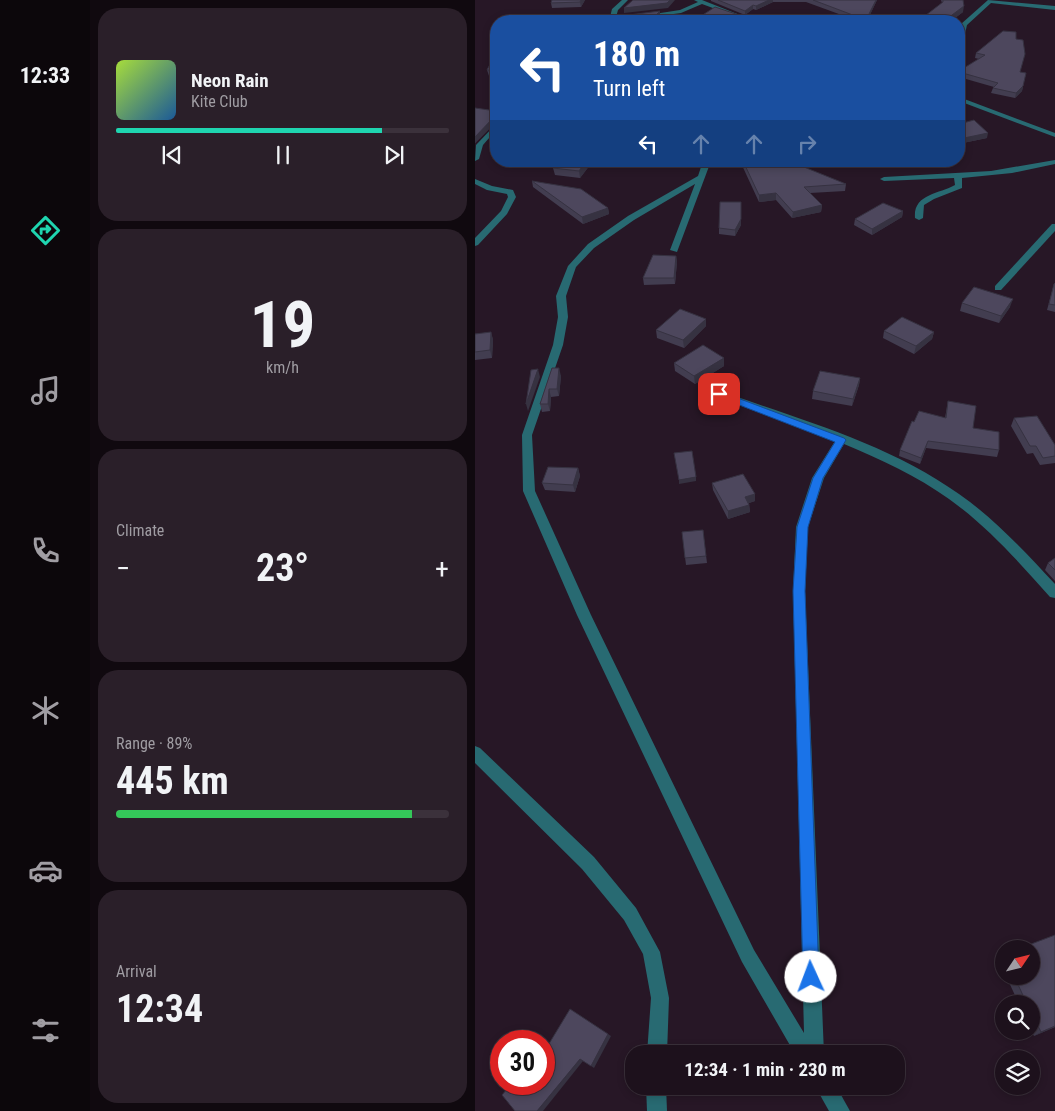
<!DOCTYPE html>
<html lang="en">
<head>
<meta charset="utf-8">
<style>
  :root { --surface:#1d111c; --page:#2a1f29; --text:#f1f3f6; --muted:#a09da3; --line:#3b313b; --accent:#1fd5b0 }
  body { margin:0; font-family:"Roboto Condensed",sans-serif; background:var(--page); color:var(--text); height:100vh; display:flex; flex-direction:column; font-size:19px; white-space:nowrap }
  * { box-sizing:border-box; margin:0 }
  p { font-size:16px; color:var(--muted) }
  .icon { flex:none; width:28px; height:28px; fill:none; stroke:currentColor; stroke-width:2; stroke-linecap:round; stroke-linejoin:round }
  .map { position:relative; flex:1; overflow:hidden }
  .drawer { display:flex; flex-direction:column; gap:8px; padding:8px; background:#10090f; width:385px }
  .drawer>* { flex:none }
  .guide { position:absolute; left:15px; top:15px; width:475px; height:152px; border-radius:20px; box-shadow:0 2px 8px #0003,0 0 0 1px var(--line); background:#1a4fa0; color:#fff; overflow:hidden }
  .needle { width:32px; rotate:55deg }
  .tools { position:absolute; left:520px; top:940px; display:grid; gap:10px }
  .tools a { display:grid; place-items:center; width:45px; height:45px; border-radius:50%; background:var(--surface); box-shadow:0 2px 8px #0003,0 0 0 1px var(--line); font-size:25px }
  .speed { position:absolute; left:15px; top:1030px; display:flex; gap:10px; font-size:25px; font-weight:700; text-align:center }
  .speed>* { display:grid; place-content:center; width:65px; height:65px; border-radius:50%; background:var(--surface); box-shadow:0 2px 8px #0003,0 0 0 1px var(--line); line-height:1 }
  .speed .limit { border:8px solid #d22; background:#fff; color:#111 }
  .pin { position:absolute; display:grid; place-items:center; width:42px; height:42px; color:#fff; margin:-21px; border-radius:10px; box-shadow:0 2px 8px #0006 }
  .me { position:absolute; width:55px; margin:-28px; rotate:358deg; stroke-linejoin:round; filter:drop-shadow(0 0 4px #0008) }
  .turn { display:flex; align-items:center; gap:18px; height:105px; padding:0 20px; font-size:22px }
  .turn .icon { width:65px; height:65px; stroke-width:2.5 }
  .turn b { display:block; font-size:35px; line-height:42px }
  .lanes { display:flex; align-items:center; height:48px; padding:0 20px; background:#0003; justify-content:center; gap:25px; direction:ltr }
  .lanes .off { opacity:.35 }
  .big { font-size:38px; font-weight:700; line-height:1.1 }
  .drawer .card { flex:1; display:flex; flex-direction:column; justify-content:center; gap:8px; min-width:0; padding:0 18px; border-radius:20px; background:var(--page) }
  .drawer .dial { align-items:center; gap:0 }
  .dial b { font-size:65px; line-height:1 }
  .song { display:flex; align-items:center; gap:15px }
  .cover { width:60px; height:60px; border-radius:8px; background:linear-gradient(135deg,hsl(80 70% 55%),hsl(210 70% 35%)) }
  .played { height:5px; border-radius:2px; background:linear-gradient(90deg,var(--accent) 80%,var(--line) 80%) }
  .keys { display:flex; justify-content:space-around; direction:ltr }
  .heat { display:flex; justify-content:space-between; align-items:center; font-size:28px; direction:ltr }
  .charge { height:8px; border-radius:4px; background:linear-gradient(90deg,#34c759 89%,var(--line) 0) }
  .trip { position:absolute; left:150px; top:1045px; width:280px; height:50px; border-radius:20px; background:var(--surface); box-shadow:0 2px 8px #0003,0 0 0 1px var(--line); font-weight:700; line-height:50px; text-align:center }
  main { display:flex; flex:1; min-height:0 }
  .tabs { display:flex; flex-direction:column; width:90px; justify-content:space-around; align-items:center; background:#0c070b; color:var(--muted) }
  .tabs .icon { width:35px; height:35px }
  .tabs .on { color:var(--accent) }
  .tabs b { font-size:22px; color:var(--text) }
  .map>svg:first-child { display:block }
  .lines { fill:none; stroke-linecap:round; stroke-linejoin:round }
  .minor { fill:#286a72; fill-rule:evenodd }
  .wall { fill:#423d50 }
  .shaded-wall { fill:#363241 }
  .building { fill:#4d475d; stroke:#363241 }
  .route { fill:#1a73e8; stroke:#114b97 }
</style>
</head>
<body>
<main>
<nav class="tabs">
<b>12:33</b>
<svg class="icon on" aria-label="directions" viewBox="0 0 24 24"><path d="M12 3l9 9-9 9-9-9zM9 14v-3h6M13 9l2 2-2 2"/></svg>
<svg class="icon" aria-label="music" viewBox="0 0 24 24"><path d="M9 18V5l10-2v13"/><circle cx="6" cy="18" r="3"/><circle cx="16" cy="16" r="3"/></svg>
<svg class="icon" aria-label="phone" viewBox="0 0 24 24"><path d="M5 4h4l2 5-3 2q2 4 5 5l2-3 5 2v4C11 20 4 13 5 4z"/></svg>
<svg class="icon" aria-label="climate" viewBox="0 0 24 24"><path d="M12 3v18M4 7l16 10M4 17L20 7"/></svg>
<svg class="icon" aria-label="car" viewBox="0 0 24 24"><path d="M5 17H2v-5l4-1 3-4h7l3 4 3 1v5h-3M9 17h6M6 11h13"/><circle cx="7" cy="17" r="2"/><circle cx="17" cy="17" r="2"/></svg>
<svg class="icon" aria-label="filters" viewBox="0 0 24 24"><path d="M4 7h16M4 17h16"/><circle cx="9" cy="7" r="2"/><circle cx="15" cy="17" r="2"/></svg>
</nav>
<section class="drawer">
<div class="card">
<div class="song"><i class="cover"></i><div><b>Neon Rain</b><p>Kite Club</p></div></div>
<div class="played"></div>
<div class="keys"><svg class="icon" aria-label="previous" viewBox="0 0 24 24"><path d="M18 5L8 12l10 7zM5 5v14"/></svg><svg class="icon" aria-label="pause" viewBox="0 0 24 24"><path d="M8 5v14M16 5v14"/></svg><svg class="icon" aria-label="next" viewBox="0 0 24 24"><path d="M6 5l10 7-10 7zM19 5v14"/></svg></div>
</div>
<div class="card dial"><b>19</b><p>km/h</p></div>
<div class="card"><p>Climate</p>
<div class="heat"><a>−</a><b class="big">23°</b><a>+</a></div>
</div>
<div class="card"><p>Range · 89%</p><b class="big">445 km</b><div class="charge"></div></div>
<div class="card"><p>Arrival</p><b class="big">12:34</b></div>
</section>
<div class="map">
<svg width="580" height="1111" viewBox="0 0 580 1111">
  <rect width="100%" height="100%" fill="#271726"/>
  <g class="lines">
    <g class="minor">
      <path d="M147 0H153L143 10 140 21H134L137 9Z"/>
      <path d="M219 0H227L280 21H273L227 4 206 13 169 18 166 16 205 10 223 2Z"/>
      <path d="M513 0 580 6V10L516 3 492 25 487 47 484 49 486 24Z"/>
      <path d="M414 18H418L421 21H415Z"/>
      <path d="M484 97 580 133V137L484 101Z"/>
      <path d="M21 124V130L8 145 4 159 0 161 1 145Z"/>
      <path d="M580 160V164L537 173 487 178V188L459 199 449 205 448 218 444 220 440 218C438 194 464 194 480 185L479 178 409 181 405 179 409 177 516 171Z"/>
      <path d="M228 161H236L202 252 195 250 220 184 159 220 119 248 101 267 91 296 93 317 88 345 57 435 60 491 116 615 279 950 329 1033 318 591 321 527 337 478 360 441 240 396 239 394 244 391 248 392C327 420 414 444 484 494 520 519 550 552 580 584V598L575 597C544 562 512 526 474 499 442 476 405 459 369 444L349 478 333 527 330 591 349 1054H320L267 962 102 615 48 491 47 435 78 345 83 317 81 296 93 266 113 244 153 216 223 176Z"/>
      <path d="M0 179 17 186 38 190 41 197 32 214 3 245 0 246V238L26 211 33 197 32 194 12 190 0 184Z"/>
      <path d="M577 224H580V231L526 290H520V286Z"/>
      <path d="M0 746 5 748 119 857 161 908 185 952 194 998 192 1054H172L176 998 168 954 149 920 107 869 0 763Z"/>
      <path d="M171 1086H191L192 1111H172Z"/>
      <path d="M340 1086H361L375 1111H354Z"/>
    </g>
  </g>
  <g class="wall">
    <path d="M110 0 106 7 77 8 76 3Z"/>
    <path d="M236 0H402L392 21H383L331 2H298L281 10 278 9 270 15 236 1Z"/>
    <path d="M466 0H488V12L476 21H445L446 19 467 3Z"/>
    <path d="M541 39 545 72 551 73 547 91 540 98 516 93 518 88 519 87 484 77V72L504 59 500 58 501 53Z"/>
    <path d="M21 53V76H14L12 70Z"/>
    <path d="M0 108 21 111V123H20L0 143Z"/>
    <path d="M484 119 488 123 512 138 488 143 487 130 484 131Z"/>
    <path d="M84 161H118L105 178 80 175 78 168Z"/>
    <path d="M265 161H319L320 167 371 184 370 191 335 193 347 205 346 212 317 218 301 200 284 202Z"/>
    <path d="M57 181 133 208 134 214 108 224 58 187Z"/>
    <path d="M428 211 427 217 397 235 379 225 380 219Z"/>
    <path d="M266 225 260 236 244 234V228Z"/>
    <path d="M201 256 202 262 200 284 169 285 168 278Z"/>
    <path d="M580 283V312L572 310 579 284Z"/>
    <path d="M487 303 535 307 524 323 485 311Z"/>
    <path d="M231 326 209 348 182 338 181 330Z"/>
    <path d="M409 331 459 332 457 339 439 354 408 338Z"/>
    <path d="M16 332 18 340 17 358 0 360V334Z"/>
    <path d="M199 363 249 366 220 384 200 371Z"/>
    <path d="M77 368 86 376 84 396 76 397 75 411 67 412 65 404Z"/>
    <path d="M385 378 384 385 377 406 337 399 338 391Z"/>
    <path d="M473 401 498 428 524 450 522 457 451 448 445 464 424 456 425 450 439 422 470 418Z"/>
    <path d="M539 418 580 445V463L565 465 558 453 552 454 536 426Z"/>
    <path d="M103 468 105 476 100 492 70 490 67 483Z"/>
    <path d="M237 483 280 494V501L274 503 275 512 253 519 238 490Z"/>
    <path d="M228 530 232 563 211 565 207 532Z"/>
    <path d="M580 558V581L570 570 573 563Z"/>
    <path d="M580 935V1027L559 1036 556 1030V1004H544L531 976H556Z"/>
    <path d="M529 954V972L523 960Z"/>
  </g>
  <g class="shaded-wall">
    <path d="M106 0H110L106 7 105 2Z"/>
    <path d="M195 0H200L193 8 149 13V8Z"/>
    <path d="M294 0H298V2L281 10V6Z"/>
    <path d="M401 0H402L392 21H391Z"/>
    <path d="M278 5V9L270 15V11Z"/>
    <path d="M489 6 488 12 476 21H469Z"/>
    <path d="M185 11V16L180 21H175Z"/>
    <path d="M264 15V20L262 21H256Z"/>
    <path d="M548 86 547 91 540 98 541 93Z"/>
    <path d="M18 118 20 123 0 143V137Z"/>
    <path d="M488 125 487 130 484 131V126Z"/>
    <path d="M513 133 512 138 488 143 489 138Z"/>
    <path d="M111 161H118L105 178 104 171Z"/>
    <path d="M301 193V200L284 202V195Z"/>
    <path d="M266 202V225L260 236V230Z"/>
    <path d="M347 205 346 212 317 218 318 212Z"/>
    <path d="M133 208 134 214 108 224 107 217Z"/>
    <path d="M428 211 427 217 397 235V229Z"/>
    <path d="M201 256 202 262 200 284 199 278Z"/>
    <path d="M538 299 535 307 524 323 526 316Z"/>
    <path d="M231 319V326L209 348 208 340Z"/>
    <path d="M16 332 18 340 17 358 15 350Z"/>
    <path d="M459 332 457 339 439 354 441 346Z"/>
    <path d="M249 358V366L220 384 219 376Z"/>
    <path d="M84 368 86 376 84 396 82 389Z"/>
    <path d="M63 369 65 377 53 411 51 404Z"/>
    <path d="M385 378 384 385 377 406 378 399Z"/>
    <path d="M74 389 76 397 75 411 73 404Z"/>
    <path d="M453 441 451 448 445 464 446 458Z"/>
    <path d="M103 468 105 476 100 492 98 485Z"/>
    <path d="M221 477V481L204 484V480Z"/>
    <path d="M280 494V501L271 504 270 497Z"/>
    <path d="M274 505 275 512 253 519V511Z"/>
    <path d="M580 1026V1027L559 1036 566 1032Z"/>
    <path d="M133 1034 136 1036 119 1068 116 1066Z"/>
    <path d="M105 1059 108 1061 68 1111H62Z"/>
  </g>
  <g class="building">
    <path d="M77 0H106L105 2 76 3Z"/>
    <path d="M158 0H195L192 3 149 8Z"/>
    <path d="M243 0H294L281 6 278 5 270 11Z"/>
    <path d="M338 0H401L391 20Z"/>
    <path d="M468 0H488L489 6 469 21H461L446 19 468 2Z"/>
    <path d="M240 7 264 15 256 21H216L218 18H223Z"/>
    <path d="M185 11 175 21H133L138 17Z"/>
    <path d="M43 15 44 16V21H39Z"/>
    <path d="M528 31 541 32V39L548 40 550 54 545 72 551 73 548 86 541 93 518 88 523 83 484 72V71L510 55 501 53Z"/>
    <path d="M21 53V70H12Z"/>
    <path d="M0 108 21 111V119V118H18L0 137Z"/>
    <path d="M484 119 488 123 499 120 513 133 489 138 488 125 484 126Z"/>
    <path d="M84 161H111L104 171 78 168Z"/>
    <path d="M268 161H319L320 167H329L371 184 329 187 347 205 318 212 301 193 284 195Z"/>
    <path d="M57 181 106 189 133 208 107 217Z"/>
    <path d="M245 202H266V219L260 230 244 228Z"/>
    <path d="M408 203 428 211 397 229 380 219Z"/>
    <path d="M178 255 201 256 199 278H168Z"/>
    <path d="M580 283V305L574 304 579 284Z"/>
    <path d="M499 287 538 299 526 316 487 303Z"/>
    <path d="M205 309 231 319 208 340 181 330Z"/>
    <path d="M427 317 459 332 441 346 409 331Z"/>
    <path d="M16 332 15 350 0 352V334Z"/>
    <path d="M228 345 249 358 219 376 199 363Z"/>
    <path d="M77 368H84L82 389H74L73 404H65Z"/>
    <path d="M63 369 51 404 56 370Z"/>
    <path d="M345 371 385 378 378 399 338 391Z"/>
    <path d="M473 401 501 406 498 428 524 432V450L453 441 446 458 425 450 437 421 439 422 444 411 471 418Z"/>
    <path d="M562 416 580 445V456L568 458 561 446H555L539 418Z"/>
    <path d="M217 451 221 477 204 480 199 453Z"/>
    <path d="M73 467 103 468 98 485 67 483Z"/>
    <path d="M268 474 280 494 270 497 274 505 253 511 237 483Z"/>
    <path d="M228 530 231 556 210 558 207 532Z"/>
    <path d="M580 558V570L573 563Z"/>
    <path d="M580 935V1026L566 1032 556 1012V1004H552L539 976H556V949H543Z"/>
    <path d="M95 1009 133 1034 116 1066 105 1059 62 1111H40L27 1095 36 1084H69V1052Z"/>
  </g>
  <path class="route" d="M244 391 369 438 371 440 348 478 333 527 330 591 344 977 342 982 336 985 330 982 328 977 318 591 322 527 338 478 360 442 241 396 240 394Z"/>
</svg>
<div class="tools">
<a><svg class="needle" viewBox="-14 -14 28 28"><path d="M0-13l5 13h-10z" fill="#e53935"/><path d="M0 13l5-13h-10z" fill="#a09da3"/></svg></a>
<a><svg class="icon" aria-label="search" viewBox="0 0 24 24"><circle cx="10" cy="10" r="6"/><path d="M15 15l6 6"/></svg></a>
<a><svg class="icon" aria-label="layers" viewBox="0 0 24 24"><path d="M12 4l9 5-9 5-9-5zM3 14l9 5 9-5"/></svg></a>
</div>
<div class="speed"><div class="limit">30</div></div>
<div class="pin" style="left:244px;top:394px;background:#d93025"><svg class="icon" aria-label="arrive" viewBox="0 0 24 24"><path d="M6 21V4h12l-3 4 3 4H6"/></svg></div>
<svg class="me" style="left:336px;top:977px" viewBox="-20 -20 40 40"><circle r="19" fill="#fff"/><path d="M0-13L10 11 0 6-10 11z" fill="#1a73e8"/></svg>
<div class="trip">12:34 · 1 min · 230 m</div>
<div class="guide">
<div class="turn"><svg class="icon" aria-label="left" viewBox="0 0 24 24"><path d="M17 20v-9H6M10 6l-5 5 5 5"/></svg><div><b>180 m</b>Turn left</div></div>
<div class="lanes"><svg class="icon" aria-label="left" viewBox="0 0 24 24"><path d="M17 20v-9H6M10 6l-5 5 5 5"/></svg><svg class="icon off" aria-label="ahead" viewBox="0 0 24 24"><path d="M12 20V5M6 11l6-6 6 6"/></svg><svg class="icon off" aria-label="ahead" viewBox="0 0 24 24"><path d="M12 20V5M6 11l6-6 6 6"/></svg><svg class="icon off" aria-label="right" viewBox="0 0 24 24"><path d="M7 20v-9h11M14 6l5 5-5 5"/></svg></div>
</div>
</div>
</main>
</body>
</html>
